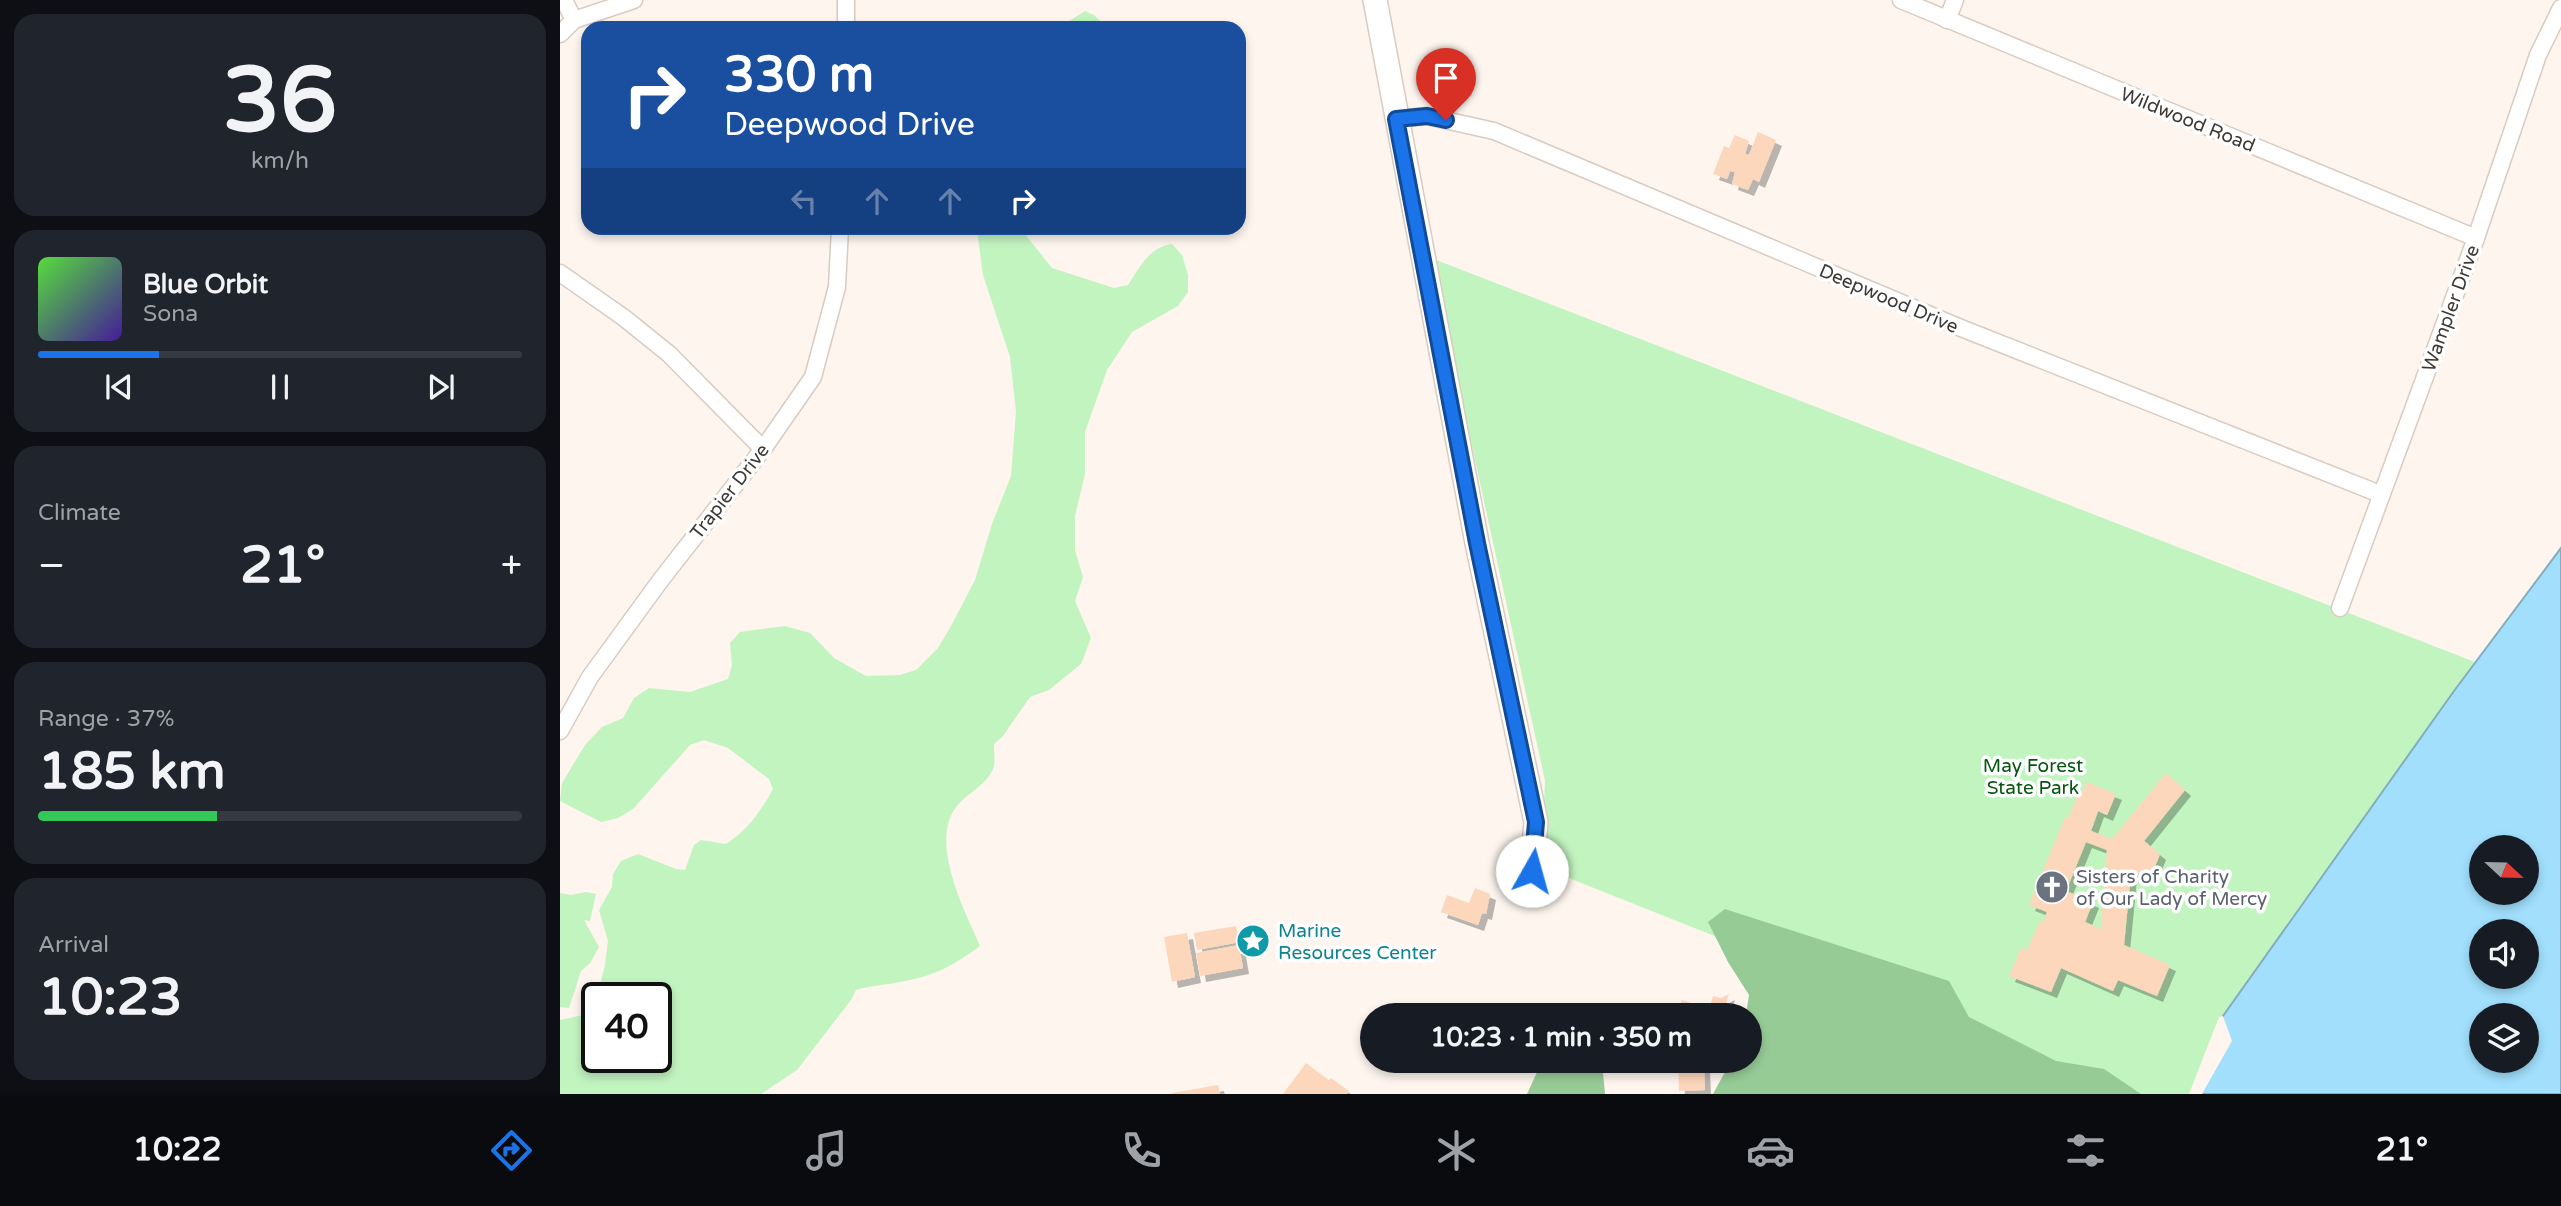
<!DOCTYPE html>
<html lang="en">
<head>
<meta charset="utf-8">
<style>
  :root { --surface:#171b24; --page:#20242c; --text:#f1f3f6; --muted:#9ea1a6; --line:#363941; --accent:#1a73e8 }
  body { margin:0; font-family:"Varela Round",sans-serif; background:var(--page); color:var(--text); height:100vh; display:flex; flex-direction:column; font-size:26px; white-space:nowrap }
  * { box-sizing:border-box; margin:0 }
  p { font-size:23px; color:var(--muted) }
  .icon { flex:none; width:38px; height:38px; fill:none; stroke:currentColor; stroke-width:2; stroke-linecap:round; stroke-linejoin:round }
  .map { position:relative; flex:1; overflow:hidden }
  .panel { display:flex; flex-direction:column; gap:14px; padding:14px; background:#0d0f14; width:560px }
  .panel>* { flex:none }
  .top-card { position:absolute; left:21px; top:21px; width:665px; height:214px; border-radius:21px; box-shadow:0 4px 10px #0003; background:#1a4fa0; color:#fff; overflow:hidden }
  .needle { width:46px; rotate:112deg }
  .buttons { position:absolute; left:1909px; top:835px; display:grid; gap:14px }
  .buttons a { display:grid; place-items:center; width:70px; height:70px; border-radius:50%; background:var(--surface); box-shadow:0 4px 10px #0003; font-size:35px }
  .speed { position:absolute; left:21px; top:982px; display:flex; gap:14px; font-size:35px; font-weight:700; text-align:center }
  .speed>* { display:grid; place-content:center; width:91px; height:91px; border-radius:50%; background:var(--surface); box-shadow:0 4px 10px #0003; line-height:1 }
  .speed .limit { border:4px solid #111; border-radius:10px; background:#fff; color:#111 }
  .pin { position:absolute; display:grid; place-items:center; width:60px; height:60px; color:#fff; margin:-72px -30px; border-radius:50% 50% 50% 0; rotate:-45deg; box-shadow:0 0 7px #0007 }
  .pin .icon { rotate:45deg }
  .me { position:absolute; width:77px; margin:-38px; rotate:7deg; stroke-linejoin:round; filter:drop-shadow(0 0 5px #0008) }
  .turn { display:flex; align-items:center; gap:24px; height:147px; padding:0 28px; font-size:32px }
  .turn .icon { width:91px; height:91px; stroke-width:2.5 }
  .turn b { display:block; font-size:49px; line-height:60px }
  .lanes { display:flex; align-items:center; height:66px; padding:0 28px; background:#0003; justify-content:center; gap:35px; direction:ltr }
  .lanes .off { opacity:.35 }
  .big { font-size:52px; font-weight:800; line-height:1.1 }
  .panel .card { flex:1; display:flex; flex-direction:column; justify-content:center; gap:10px; min-width:0; padding:0 24px; border-radius:21px; background:var(--page) }
  .panel .dial { align-items:center; gap:0 }
  .dial b { font-size:91px; line-height:1 }
  .song { display:flex; align-items:center; gap:21px }
  .cover { width:84px; height:84px; border-radius:10px; background:linear-gradient(135deg,hsl(110 70% 55%),hsl(260 70% 35%)) }
  .played { height:7px; border-radius:4px; background:linear-gradient(90deg,var(--accent) 25%,var(--line) 25%) }
  .keys { display:flex; justify-content:space-around; direction:ltr }
  .heat { display:flex; justify-content:space-between; align-items:center; font-size:38px; direction:ltr }
  .charge { height:10px; border-radius:5px; background:linear-gradient(90deg,#34c759 37%,var(--line) 0) }
  .trip { position:absolute; left:800px; top:1003px; width:402px; height:70px; border-radius:35px; background:var(--surface); box-shadow:0 4px 10px #0003; font-weight:800; line-height:70px; text-align:center }
  .dock { display:flex; height:112px; justify-content:space-around; align-items:center; background:#090b0e; color:var(--muted) }
  .dock .icon { width:49px; height:49px }
  .dock .active { color:var(--accent) }
  .dock b { font-size:32px; color:var(--text) }
  main { display:flex; flex:1; min-height:0 }
  .map>svg:first-child { display:block }
  .green { fill:#c2f4c0 }
  .forest { fill:#97cb96 }
  .water { fill:#a1dffc; stroke:#83adc0; stroke-width:2; fill-rule:evenodd }
  .pier { fill:#fdf5ee }
  .building { fill:#fdd7bc; fill-rule:evenodd; filter:url(#shadow) }
  .lines { fill:none; stroke-linecap:round; stroke-linejoin:round }
  .street-casing { stroke:#d9cbc1; stroke-width:19 }
  .secondary-casing { stroke:#d9cbc1; stroke-width:26 }
  .street { stroke:#fff; stroke-width:16 }
  .secondary { stroke:#fff; stroke-width:23 }
  .route-casing { stroke:#114b97; stroke-width:18 }
  .route { stroke:#1a73e8; stroke-width:12 }
  .labels { text-anchor:middle; stroke-width:7; stroke-linejoin:round; paint-order:stroke }
  .street-label { font-size:19px; fill:#3e3935; stroke:#fff }
  .park-label { font-size:19px; fill:#075611; stroke:#fff }
  .worship-label { font-size:19px; fill:#5b616d; stroke:#fff; text-anchor:start }
  .culture-label { font-size:19px; fill:#0d838f; stroke:#fff; text-anchor:start }
</style>
</head>
<body>
<main>
<section class="panel">
<div class="card dial"><b>36</b><p>km/h</p></div>
<div class="card">
<div class="song"><i class="cover"></i><div><b>Blue Orbit</b><p>Sona</p></div></div>
<div class="played"></div>
<div class="keys"><svg class="icon" aria-label="previous" viewBox="0 0 24 24"><path d="M18 5L8 12l10 7zM5 5v14"/></svg><svg class="icon" aria-label="pause" viewBox="0 0 24 24"><path d="M8 5v14M16 5v14"/></svg><svg class="icon" aria-label="next" viewBox="0 0 24 24"><path d="M6 5l10 7-10 7zM19 5v14"/></svg></div>
</div>
<div class="card"><p>Climate</p>
<div class="heat"><a>−</a><b class="big">21°</b><a>+</a></div>
</div>
<div class="card"><p>Range · 37%</p><b class="big">185 km</b><div class="charge"></div></div>
<div class="card"><p>Arrival</p><b class="big">10:23</b></div>
</section>
<div class="map">
<svg width="2001" height="1094" viewBox="0 0 2001 1094">
  <defs>
    <filter id="shadow"><feDropShadow dx="6" dy="6" stdDeviation="0" flood-color="#0004"/></filter>
  </defs>
  <rect width="100%" height="100%" fill="#fdf5ee"/>
  <g class="green">
    <path d="M525 11 534 15 547 28H498Z"/>
    <path d="M420 228H460L492 268 554 288 568 285C580 267 589 247 612 244L622 255 628 275V292L618 306 572 332 547 370 525 432V474L515 516V550L523 577 515 601 531 638 521 664 489 690 470 697 443 736 434 744C434 751 435 760 434 766 429 784 407 793 397 806 368 841 405 911 420 946 396 964 374 976 345 981 328 985 313 985 296 990L291 1000 237 1070 201 1094H0V1020L28 1014 37 998V1057H96V998L37 997 45 965 48 941 39 910 52 887 53 874 61 861 78 854 116 869 125 870 134 845 141 840 166 844C187 831 201 811 213 789L209 779 168 748 144 740 130 745 73 809 58 818 41 822 0 801 2 783 25 745 42 727 63 718 74 698 89 688 130 692 168 679 172 665 170 643 180 632 225 626 250 633 274 658 306 676 340 675 356 670 378 648 391 626 415 580 432 524 451 476 456 412 450 357 423 275 418 238Z"/>
    <path d="M871 258 1915 662 2001 548 1922 847V892L1632 1094H1552L981 867 985 781Z"/>
    <path d="M26 892 36 894 30 921 24 920 39 947 30 963 21 971 9 1008 0 1007V893L11 895Z"/>
  </g>
  <g class="forest">
    <path d="M1165 909 1389 981 1409 1017 1496 1061 1544 1069 1581 1094H1153L1171 1061 1190 1060V1015H1186L1189 995 1168 962 1148 922Z"/>
    <path d="M993 1061H1042L1045 1094H967L978 1070Z"/>
  </g>
  <path class="water" d="M2001 548V1094H1632L1663 1016 1894 691ZM1922 847H1967V892H1922ZM1922 931H1967V976H1922ZM1922 1015H1967V1060H1922Z"/>
  <path class="pier" d="M1663 1016 1672 1041 1642 1094H1629L1659 1017Z"/>
  <g class="building">
    <path d="M1198 132 1216 140 1199 182 1193 179 1188 190 1172 184 1175 172 1170 171 1167 179 1153 174 1164 146 1169 148 1175 135 1189 141 1185 154 1189 155Z"/>
    <path d="M1606 773 1625 790 1584 841 1600 854 1592 874 1571 873 1564 945 1610 965 1597 996 1558 980 1553 991 1501 968 1491 992 1449 976 1461 948 1467 950 1480 921 1483 922 1487 912 1469 905 1505 817 1508 818 1520 790 1523 791 1526 782 1556 794 1547 815 1538 811 1531 831 1552 839ZM1526 842 1547 850 1541 929 1525 922 1533 902 1506 891Z"/>
    <path d="M915 888 930 894 926 914 922 913 918 925 881 912 887 895 909 903Z"/>
    <path d="M676 926 680 942 637 950 634 933Z"/>
    <path d="M627 933 635 977 612 982 604 937Z"/>
    <path d="M679 945 683 968 640 976 636 953Z"/>
    <path d="M1169 994 1162 1015H1117L1122 1000 1143 1007 1151 1003 1153 996 1161 998Z"/>
    <path d="M1132 1060H1138V1065H1144L1145 1090 1119 1091 1118 1064H1133Z"/>
    <path d="M746 1063 769 1080 771 1078 789 1091 787 1094H723Z"/>
    <path d="M658 1085 660 1094H612V1093Z"/>
  </g>
  <g class="lines">
    <defs>
      <g id="street">
        <path d="M4 0 14 20"/>
        <path d="M286 0V28"/>
        <path d="M1341 0 1916 238"/>
        <path d="M1387 20 1395 0"/>
        <path d="M0 34 14 20 74 0"/>
        <path d="M836 119 867 116 934 131 1401 328 1820 494"/>
        <path d="M0 273 63 317 109 354 203 449"/>
        <path d="M1780 608 1916 238 1978 55 2001 8"/>
        <path d="M0 731 30 677 100 581 203 449 253 377 277 287 280 228"/>
      </g>
      <path id="secondary" d="M815 0 917 543 976 822 972 871"/>
    </defs>
    <use href="#street" class="street-casing"/>
    <use href="#secondary" class="secondary-casing"/>
    <use href="#street" class="street"/>
    <use href="#secondary" class="secondary"/>
  </g>
  <g class="lines">
    <defs>
      <path id="route" d="M886 120 867 116 836 119 917 543 976 822 972 871"/>
    </defs>
    <use href="#route" class="route-casing"/>
    <use href="#route" class="route"/>
  </g>
  <defs>
    <symbol id="church-disc" viewBox="-11 -11 22 22"><circle r="9.5" fill="#6b7280" stroke="#fff"/><path d="M-1.2-6h2.4v3.5h3.3v2.4h-3.3V6h-2.4V-.1h-3.3v-2.4h3.3Z" fill="#fff"/></symbol>
    <symbol id="sight-disc" viewBox="-11 -11 22 22"><circle r="9.5" fill="#0f9aa8" stroke="#fff"/><path d="M0-6L1.8-2.2L6-1.7L2.9 1.2L3.7 5.4L0 3.3L-3.7 5.4L-2.9 1.2L-6-1.7L-1.8-2.2Z" fill="#fff"/></symbol>
  </defs>
  <g fill-rule="evenodd">
    <use href="#church-disc" x="1473" y="868" width="38" height="38"/>
    <use href="#sight-disc" x="674" y="922" width="38" height="38"/>
  </g>
  <g class="labels">
    <g class="street-label">
      <text transform="translate(1628 119) rotate(22)" y="7">Wildwood Road</text>
      <text transform="translate(1329 298) rotate(23)" y="7">Deepwood Drive</text>
      <text transform="translate(1890 308) rotate(-70)" y="7">Wampler Drive</text>
      <text transform="translate(169 491) rotate(-52)" y="7">Trapier Drive</text>
    </g>
    <g class="park-label">
      <text x="1473" y="772">May Forest<tspan x="1473" dy="22">State Park</tspan></text>
    </g>
    <g class="worship-label">
      <text x="1516" y="883">Sisters of Charity<tspan x="1516" dy="22">of Our Lady of Mercy</tspan></text>
    </g>
    <g class="culture-label">
      <text x="718" y="937">Marine<tspan x="718" dy="22">Resources Center</tspan></text>
    </g>
  </g>
</svg>
<div class="buttons">
<a><svg class="needle" viewBox="-14 -14 28 28"><path d="M0-13l5 13h-10z" fill="#e53935"/><path d="M0 13l5-13h-10z" fill="#9ea1a6"/></svg></a>
<a><svg class="icon" aria-label="sound" viewBox="0 0 24 24"><path d="M4 9h4l5-4v14l-5-4H4zM17 9q2 3 0 6"/></svg></a>
<a><svg class="icon" aria-label="layers" viewBox="0 0 24 24"><path d="M12 4l9 5-9 5-9-5zM3 14l9 5 9-5"/></svg></a>
</div>
<div class="speed"><div class="limit">40</div></div>
<div class="pin" style="left:886px;top:120px;background:#d93025"><svg class="icon" aria-label="arrive" viewBox="0 0 24 24"><path d="M6 21V4h12l-3 4 3 4H6"/></svg></div>
<svg class="me" style="left:972px;top:871px" viewBox="-20 -20 40 40"><circle r="19" fill="#fff"/><path d="M0-13L10 11 0 6-10 11z" fill="#1a73e8"/></svg>
<div class="trip">10:23 · 1 min · 350 m</div>
<div class="top-card">
<div class="turn"><svg class="icon" aria-label="right" viewBox="0 0 24 24"><path d="M7 20v-9h11M14 6l5 5-5 5"/></svg><div><b>330 m</b>Deepwood Drive</div></div>
<div class="lanes"><svg class="icon off" aria-label="left" viewBox="0 0 24 24"><path d="M17 20v-9H6M10 6l-5 5 5 5"/></svg><svg class="icon off" aria-label="ahead" viewBox="0 0 24 24"><path d="M12 20V5M6 11l6-6 6 6"/></svg><svg class="icon off" aria-label="ahead" viewBox="0 0 24 24"><path d="M12 20V5M6 11l6-6 6 6"/></svg><svg class="icon" aria-label="right" viewBox="0 0 24 24"><path d="M7 20v-9h11M14 6l5 5-5 5"/></svg></div>
</div>
</div>
</main>
<nav class="dock">
<b>10:22</b>
<svg class="icon active" aria-label="directions" viewBox="0 0 24 24"><path d="M12 3l9 9-9 9-9-9zM9 14v-3h6M13 9l2 2-2 2"/></svg>
<svg class="icon" aria-label="music" viewBox="0 0 24 24"><path d="M9 18V5l10-2v13"/><circle cx="6" cy="18" r="3"/><circle cx="16" cy="16" r="3"/></svg>
<svg class="icon" aria-label="phone" viewBox="0 0 24 24"><path d="M5 4h4l2 5-3 2q2 4 5 5l2-3 5 2v4C11 20 4 13 5 4z"/></svg>
<svg class="icon" aria-label="climate" viewBox="0 0 24 24"><path d="M12 3v18M4 7l16 10M4 17L20 7"/></svg>
<svg class="icon" aria-label="car" viewBox="0 0 24 24"><path d="M5 17H2v-5l4-1 3-4h7l3 4 3 1v5h-3M9 17h6M6 11h13"/><circle cx="7" cy="17" r="2"/><circle cx="17" cy="17" r="2"/></svg>
<svg class="icon" aria-label="filters" viewBox="0 0 24 24"><path d="M4 7h16M4 17h16"/><circle cx="9" cy="7" r="2"/><circle cx="15" cy="17" r="2"/></svg>
<b>21°</b>
</nav>
</body>
</html>
